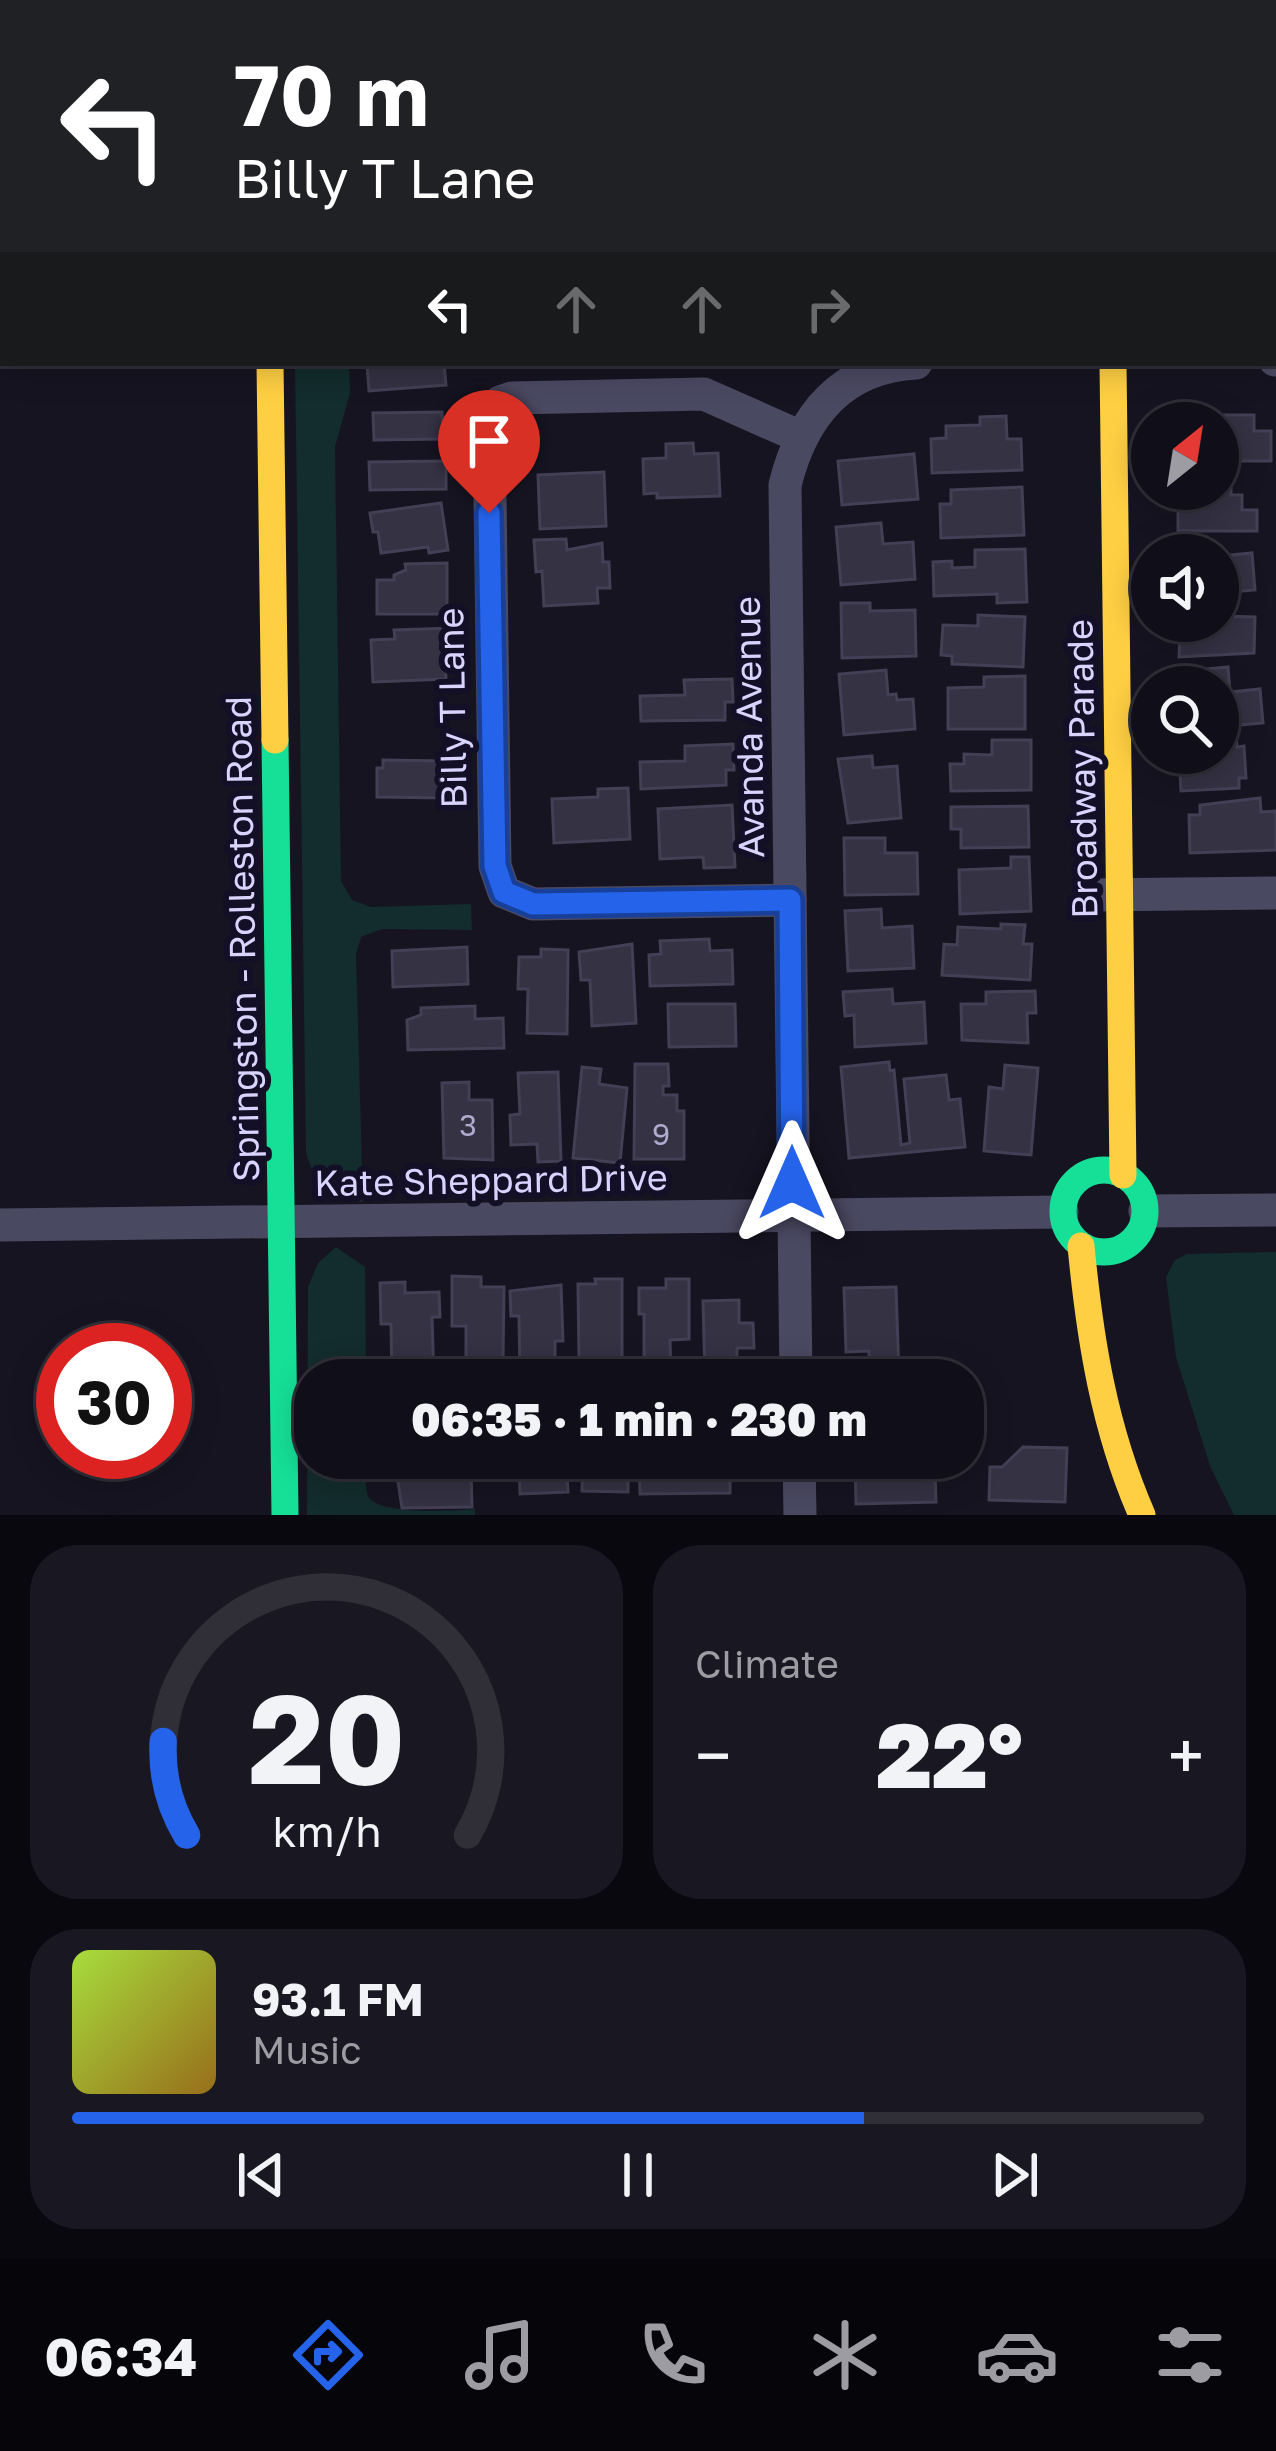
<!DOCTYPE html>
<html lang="en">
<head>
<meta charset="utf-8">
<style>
  :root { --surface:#100f19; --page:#191822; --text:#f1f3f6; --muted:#9c9ca2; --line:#302f38; --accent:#2563eb }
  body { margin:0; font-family:"Golos Text",sans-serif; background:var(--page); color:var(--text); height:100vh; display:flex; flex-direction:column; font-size:45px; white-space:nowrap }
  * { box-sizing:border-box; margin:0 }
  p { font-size:39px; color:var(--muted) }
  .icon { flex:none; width:66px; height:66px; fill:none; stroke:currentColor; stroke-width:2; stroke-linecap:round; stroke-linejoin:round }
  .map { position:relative; height:1515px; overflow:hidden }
  .sheet { display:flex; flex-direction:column; gap:30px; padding:30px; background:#09080e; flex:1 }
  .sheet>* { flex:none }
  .hud { position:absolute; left:0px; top:0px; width:1278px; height:366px; box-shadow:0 6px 30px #0003,0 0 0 3px var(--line); background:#202124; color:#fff; overflow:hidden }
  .needle { width:78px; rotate:30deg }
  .fabs { position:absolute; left:1131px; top:402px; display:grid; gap:24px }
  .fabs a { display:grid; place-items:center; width:108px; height:108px; border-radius:50%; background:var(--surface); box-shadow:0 6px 30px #0003,0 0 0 3px var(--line); font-size:60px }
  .speed { position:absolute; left:36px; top:1323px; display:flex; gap:24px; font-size:60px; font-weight:700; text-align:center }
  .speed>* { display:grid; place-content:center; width:156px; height:156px; border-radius:50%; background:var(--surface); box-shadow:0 6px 30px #0003,0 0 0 3px var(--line); line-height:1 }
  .speed .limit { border:18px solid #d22; background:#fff; color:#111 }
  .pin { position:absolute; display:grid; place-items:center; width:102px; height:102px; color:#fff; margin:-123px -51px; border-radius:50% 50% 50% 0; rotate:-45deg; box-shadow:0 0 12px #0007 }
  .pin .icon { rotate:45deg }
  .me { position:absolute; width:132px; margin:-66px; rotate:0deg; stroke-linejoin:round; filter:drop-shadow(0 0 9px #0008) }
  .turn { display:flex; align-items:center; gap:42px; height:252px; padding:0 36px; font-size:54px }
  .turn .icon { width:156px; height:156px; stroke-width:2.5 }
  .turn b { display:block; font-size:84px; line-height:102px }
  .lanes { display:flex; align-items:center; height:114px; padding:0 36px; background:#0003; justify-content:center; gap:60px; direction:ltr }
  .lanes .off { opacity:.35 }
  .big { font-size:90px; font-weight:800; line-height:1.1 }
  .sheet .widget { flex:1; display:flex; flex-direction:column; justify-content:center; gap:18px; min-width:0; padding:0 42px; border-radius:48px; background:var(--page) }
  .sheet .dial { align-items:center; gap:0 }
  .dial svg { height:312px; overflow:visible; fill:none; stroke:var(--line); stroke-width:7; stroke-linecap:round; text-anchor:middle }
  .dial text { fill:var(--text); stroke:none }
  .song { display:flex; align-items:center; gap:36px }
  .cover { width:144px; height:144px; border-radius:18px; background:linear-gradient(135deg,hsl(80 70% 55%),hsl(40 70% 35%)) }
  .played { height:12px; border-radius:6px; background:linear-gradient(90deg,var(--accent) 70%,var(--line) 70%) }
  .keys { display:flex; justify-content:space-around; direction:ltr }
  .heat { display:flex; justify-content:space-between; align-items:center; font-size:66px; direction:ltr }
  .sheet .tiles { flex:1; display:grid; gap:30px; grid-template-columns:1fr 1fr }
  .widget:last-child { grid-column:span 2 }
  .trip { position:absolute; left:294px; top:1359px; width:690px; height:120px; border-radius:48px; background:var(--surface); box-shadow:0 6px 30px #0003,0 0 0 3px var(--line); font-weight:800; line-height:120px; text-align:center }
  .menu { display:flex; height:192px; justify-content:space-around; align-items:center; background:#06060a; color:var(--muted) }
  .menu .icon { width:84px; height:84px }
  .menu .on { color:var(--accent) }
  .menu b { font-size:54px; color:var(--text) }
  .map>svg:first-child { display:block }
  .green { fill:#132c2d }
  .building { fill:#343243; stroke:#433f54; stroke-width:3 }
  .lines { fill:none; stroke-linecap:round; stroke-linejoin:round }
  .street { stroke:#4a4962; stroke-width:33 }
  .fast { stroke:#16e098; stroke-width:27 }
  .slow { stroke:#ffcf43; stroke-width:27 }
  .route-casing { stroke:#184099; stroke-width:30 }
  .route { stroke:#2563eb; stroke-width:21 }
  .labels { text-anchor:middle; stroke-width:12; stroke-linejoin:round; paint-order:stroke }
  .number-label { font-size:30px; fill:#b0acd0 }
  .street-label { font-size:36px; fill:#d9d4ff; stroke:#130f26 }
</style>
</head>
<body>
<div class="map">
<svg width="1276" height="1515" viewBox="0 0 1276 1515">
  <rect width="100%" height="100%" fill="#161421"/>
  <g class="green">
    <path d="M295 363H349L350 393 335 447 341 881 352 900 371 907 471 904 472 930 382 929 361 937 356 954 363 1202C325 1196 318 1189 306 1153Z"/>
    <path d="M336 1247 365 1267 366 1380H315V1458H367C367 1469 364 1485 368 1496 377 1515 450 1511 475 1509V1515H307L308 1287 318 1263Z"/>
    <path d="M1276 1252V1515H1234L1210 1466 1176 1357 1166 1277 1175 1260 1187 1254Z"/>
  </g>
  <g class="building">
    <path d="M444 363 446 385 369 391 367 365Z"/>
    <path d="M442 412 443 439 374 440 373 413Z"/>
    <path d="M1197 415H1254V431H1271V461H1223V469L1218 468V423H1197Z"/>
    <path d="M1006 416 1007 439H1021L1022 470 932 473 931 439 946 438V426L980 425V417Z"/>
    <path d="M693 443 694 454 718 453 720 496 657 498V493L644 494 643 459 666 458V444Z"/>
    <path d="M914 454 918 499 842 505 838 461Z"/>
    <path d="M446 461V489L370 490 369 462Z"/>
    <path d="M604 472 606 526 540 529 538 475Z"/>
    <path d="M1218 482H1231V495H1242V510H1257V531H1178V489H1218Z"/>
    <path d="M1022 487 1024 535 941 538 940 504H951V490Z"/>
    <path d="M441 503 448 550 429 553 428 547 381 553 378 532H373L370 513Z"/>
    <path d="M881 523 883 544 913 542 915 579 841 585 836 527Z"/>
    <path d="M566 539 567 550 602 543 603 562H609L610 588H597L598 603 544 606 542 571 536 572 534 540Z"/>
    <path d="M1216 545 1217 555H1175V548Z"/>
    <path d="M1025 549 1027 602 997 603V594L934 596 933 562 952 561V568L975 567V550Z"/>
    <path d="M1252 553 1255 590 1218 593V556Z"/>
    <path d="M447 563V614H377V580H394V575L406 570 405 564Z"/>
    <path d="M841 603H870V611L915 610 916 656 842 658Z"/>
    <path d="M1218 609H1222V616L1255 617 1254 653 1179 657 1180 631H1171L1172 621H1218Z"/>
    <path d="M978 615 1025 617 1023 667 952 664V656L941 655 943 625 978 626Z"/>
    <path d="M452 628 453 654H445L446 679 373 682 371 640 395 639 394 630Z"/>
    <path d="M1228 667 1230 692 1260 689 1263 723 1218 727V687H1175L1174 672Z"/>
    <path d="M886 670 888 695 896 694 897 700 913 699 915 729 844 735 839 674Z"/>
    <path d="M1025 676V729H948V688L984 687V677Z"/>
    <path d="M732 679 733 702H725V720L641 721 640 696 685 695 684 680Z"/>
    <path d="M1236 737 1237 747 1244 746 1246 778H1239V788L1181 791 1179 753H1218V738Z"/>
    <path d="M992 740H1031V790L951 791 950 764H964V754L992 755Z"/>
    <path d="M733 744 734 770H726V785L641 789 640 762 685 761V746Z"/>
    <path d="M872 756 873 768 897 766 901 818 848 823 838 759Z"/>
    <path d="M383 760 446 761 445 798 377 797V768H383Z"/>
    <path d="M628 788 630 839 554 843 552 799 598 797V789Z"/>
    <path d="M1260 798 1261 812 1276 811V850L1190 853 1189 815H1200V805Z"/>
    <path d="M732 805 735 867 704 868 703 857 660 859 658 809Z"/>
    <path d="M1028 806 1029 847 961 848V829H951V807Z"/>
    <path d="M844 838H885V853H917L918 894 845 895Z"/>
    <path d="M1011 857H1029L1031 911 960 914 959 870 1011 868Z"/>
    <path d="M881 909 882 928 912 926 914 968 848 971 845 911Z"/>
    <path d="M1001 924 1025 925 1023 944H1032L1030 980 942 975 944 944 957 945 958 927 1001 929Z"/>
    <path d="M709 939 710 951 732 950 733 984 650 986 649 955 661 954 660 941Z"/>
    <path d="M632 944 636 1023 592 1026 590 980H581L579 952Z"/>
    <path d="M467 947 468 984 393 987 392 951Z"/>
    <path d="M541 949 568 950 567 1034 527 1033 528 989H518L519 957H541Z"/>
    <path d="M892 989 893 1004 924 1002 926 1043 855 1047 854 1015 845 1016 843 992Z"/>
    <path d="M1035 991 1036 1013H1027L1028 1043 962 1040 961 1004H986V992Z"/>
    <path d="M668 1004H735L736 1046 669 1047Z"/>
    <path d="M475 1006V1019L503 1018 504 1048 408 1050 407 1020 421 1015V1008Z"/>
    <path d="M889 1062 890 1071 894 1070 901 1145 910 1143 904 1079 946 1075 949 1100 960 1099 965 1147 849 1158 841 1067Z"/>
    <path d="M635 1064H668L669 1086H663V1095H677V1111H684V1159H634Z"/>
    <path d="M1005 1065 1038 1068 1031 1155 984 1151 989 1087 1003 1089Z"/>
    <path d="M582 1067 601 1069 599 1084 627 1088 620 1163 573 1158Z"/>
    <path d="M558 1072 561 1161 538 1162 537 1144 511 1145 510 1115 520 1114 518 1073Z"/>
    <path d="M469 1082V1100H492L493 1160 444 1158 442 1083Z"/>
    <path d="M452 1276 481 1277V1287H504L503 1361 466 1360V1326H452Z"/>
    <path d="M595 1279H622V1360H579L578 1284H596Z"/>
    <path d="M666 1279H689V1339L670 1340 671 1374 644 1375V1314H639V1288H666Z"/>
    <path d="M405 1282V1293L439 1292 440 1317H432L434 1380H392L391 1324H381L380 1283Z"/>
    <path d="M561 1285 563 1341H555V1378L520 1379 519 1316H511L510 1291Z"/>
    <path d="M896 1287 899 1375 869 1376V1351L846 1352 844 1288Z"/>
    <path d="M739 1300V1323H753L754 1348H737V1378L705 1379 703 1301Z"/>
    <path d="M1023 1447 1067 1448 1065 1502 989 1500 990 1467H1002Z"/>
    <path d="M519 1458H566L568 1492 520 1494Z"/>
    <path d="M628 1458V1492L582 1491 583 1459Z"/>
    <path d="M639 1458H730V1493L640 1494Z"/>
    <path d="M855 1458H920L921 1470H935L936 1502 856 1504Z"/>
    <path d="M471 1467 472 1507 402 1508 396 1469Z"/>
  </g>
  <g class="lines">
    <g class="street">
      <path d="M1275 360H1276"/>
      <path d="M1089 895 1276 893"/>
      <path d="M790 900 533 904 504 892 495 866 489 422 500 402 512 398 704 394 801 437"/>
      <path d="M1145 1211 1276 1210"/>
      <path d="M0 1225 1062 1212"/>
      <path d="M796 1380 785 485C802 416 841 367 916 363"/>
      <path d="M799 1458 800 1515"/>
    </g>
    <g class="fast">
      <path d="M265 0V3"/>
      <path d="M1132 0 1133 3"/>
      <path d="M1055 3 1056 0"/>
      <path d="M1275 26H1276"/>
      <path d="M0 142H3"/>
      <path d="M275 740 285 1515"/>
      <circle cx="1104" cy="1211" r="41"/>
    </g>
    <g class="slow">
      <path d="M0 104H3"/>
      <path d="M270 363 275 740"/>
      <path d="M1113 363 1123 1175"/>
      <path d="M1081 1246C1090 1340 1104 1428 1142 1515"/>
    </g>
  </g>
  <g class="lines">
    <defs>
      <path id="route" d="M489 513 495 866 504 892 533 904 790 900 792 1183"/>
    </defs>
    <use href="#route" class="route-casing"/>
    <use href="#route" class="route"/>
  </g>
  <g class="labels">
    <g class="number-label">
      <text x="468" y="1136">3</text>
      <text x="661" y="1145">9</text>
    </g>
    <g class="street-label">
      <text transform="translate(452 708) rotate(-91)" y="13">Billy T Lane</text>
      <text transform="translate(749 727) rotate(-91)" y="13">Avanda Avenue</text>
      <text transform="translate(1082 769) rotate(-91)" y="13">Broadway Parade</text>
      <text transform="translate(242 939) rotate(-91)" y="13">Springston - Rolleston Road</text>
      <text transform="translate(491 1180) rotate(-1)" y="13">Kate Sheppard Drive</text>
    </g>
  </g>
</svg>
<div class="fabs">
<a><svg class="needle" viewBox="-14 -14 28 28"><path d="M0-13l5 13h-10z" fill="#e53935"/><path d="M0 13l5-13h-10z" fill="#9c9ca2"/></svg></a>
<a><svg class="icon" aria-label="sound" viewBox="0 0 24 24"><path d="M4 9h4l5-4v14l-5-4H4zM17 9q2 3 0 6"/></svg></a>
<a><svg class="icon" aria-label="search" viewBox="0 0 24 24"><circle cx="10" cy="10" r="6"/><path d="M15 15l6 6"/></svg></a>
</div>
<div class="speed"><div class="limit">30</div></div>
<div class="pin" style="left:489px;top:513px;background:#d93025"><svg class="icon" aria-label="arrive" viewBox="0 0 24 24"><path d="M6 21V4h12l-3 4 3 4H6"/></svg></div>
<svg class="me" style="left:792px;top:1183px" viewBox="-20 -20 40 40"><path d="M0-17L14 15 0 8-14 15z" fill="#2563eb" stroke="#fff" stroke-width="4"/></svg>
<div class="trip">06:35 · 1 min · 230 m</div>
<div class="hud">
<div class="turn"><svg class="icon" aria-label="left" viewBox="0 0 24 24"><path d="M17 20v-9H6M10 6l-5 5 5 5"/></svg><div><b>70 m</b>Billy T Lane</div></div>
<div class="lanes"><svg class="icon" aria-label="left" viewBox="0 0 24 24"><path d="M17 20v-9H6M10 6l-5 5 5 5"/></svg><svg class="icon off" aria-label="ahead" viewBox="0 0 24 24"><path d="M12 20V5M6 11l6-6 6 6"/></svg><svg class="icon off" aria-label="ahead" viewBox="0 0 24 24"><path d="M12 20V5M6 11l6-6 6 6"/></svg><svg class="icon off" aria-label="right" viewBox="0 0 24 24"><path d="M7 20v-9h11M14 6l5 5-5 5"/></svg></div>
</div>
</div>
<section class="sheet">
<div class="tiles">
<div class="widget dial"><svg viewBox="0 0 100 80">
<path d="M14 69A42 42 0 1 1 86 69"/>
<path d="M14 69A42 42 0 0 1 8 45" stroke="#2563eb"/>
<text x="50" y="56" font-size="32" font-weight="700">20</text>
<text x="50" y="72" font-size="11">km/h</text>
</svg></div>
<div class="widget"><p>Climate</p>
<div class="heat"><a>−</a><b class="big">22°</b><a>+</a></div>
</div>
<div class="widget">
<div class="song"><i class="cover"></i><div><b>93.1 FM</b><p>Music</p></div></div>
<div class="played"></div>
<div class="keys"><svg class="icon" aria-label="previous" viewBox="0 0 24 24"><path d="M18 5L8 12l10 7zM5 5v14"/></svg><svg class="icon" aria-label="pause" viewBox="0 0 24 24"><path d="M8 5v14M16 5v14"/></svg><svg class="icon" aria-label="next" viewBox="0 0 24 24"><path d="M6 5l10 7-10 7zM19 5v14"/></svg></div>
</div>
</div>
</section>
<nav class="menu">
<b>06:34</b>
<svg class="icon on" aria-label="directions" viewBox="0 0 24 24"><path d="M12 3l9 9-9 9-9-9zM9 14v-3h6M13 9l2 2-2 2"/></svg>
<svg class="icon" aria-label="music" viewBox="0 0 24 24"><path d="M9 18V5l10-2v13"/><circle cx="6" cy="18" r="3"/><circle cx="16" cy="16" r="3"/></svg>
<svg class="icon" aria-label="phone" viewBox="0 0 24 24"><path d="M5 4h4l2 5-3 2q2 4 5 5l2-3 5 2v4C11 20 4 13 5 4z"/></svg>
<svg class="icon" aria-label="climate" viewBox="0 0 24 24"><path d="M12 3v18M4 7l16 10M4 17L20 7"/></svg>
<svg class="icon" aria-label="car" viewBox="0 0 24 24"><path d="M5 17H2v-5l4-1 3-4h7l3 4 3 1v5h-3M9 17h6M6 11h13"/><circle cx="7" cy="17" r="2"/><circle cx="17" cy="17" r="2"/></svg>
<svg class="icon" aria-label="filters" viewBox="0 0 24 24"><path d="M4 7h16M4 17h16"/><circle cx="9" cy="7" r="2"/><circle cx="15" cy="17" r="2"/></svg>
</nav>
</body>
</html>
